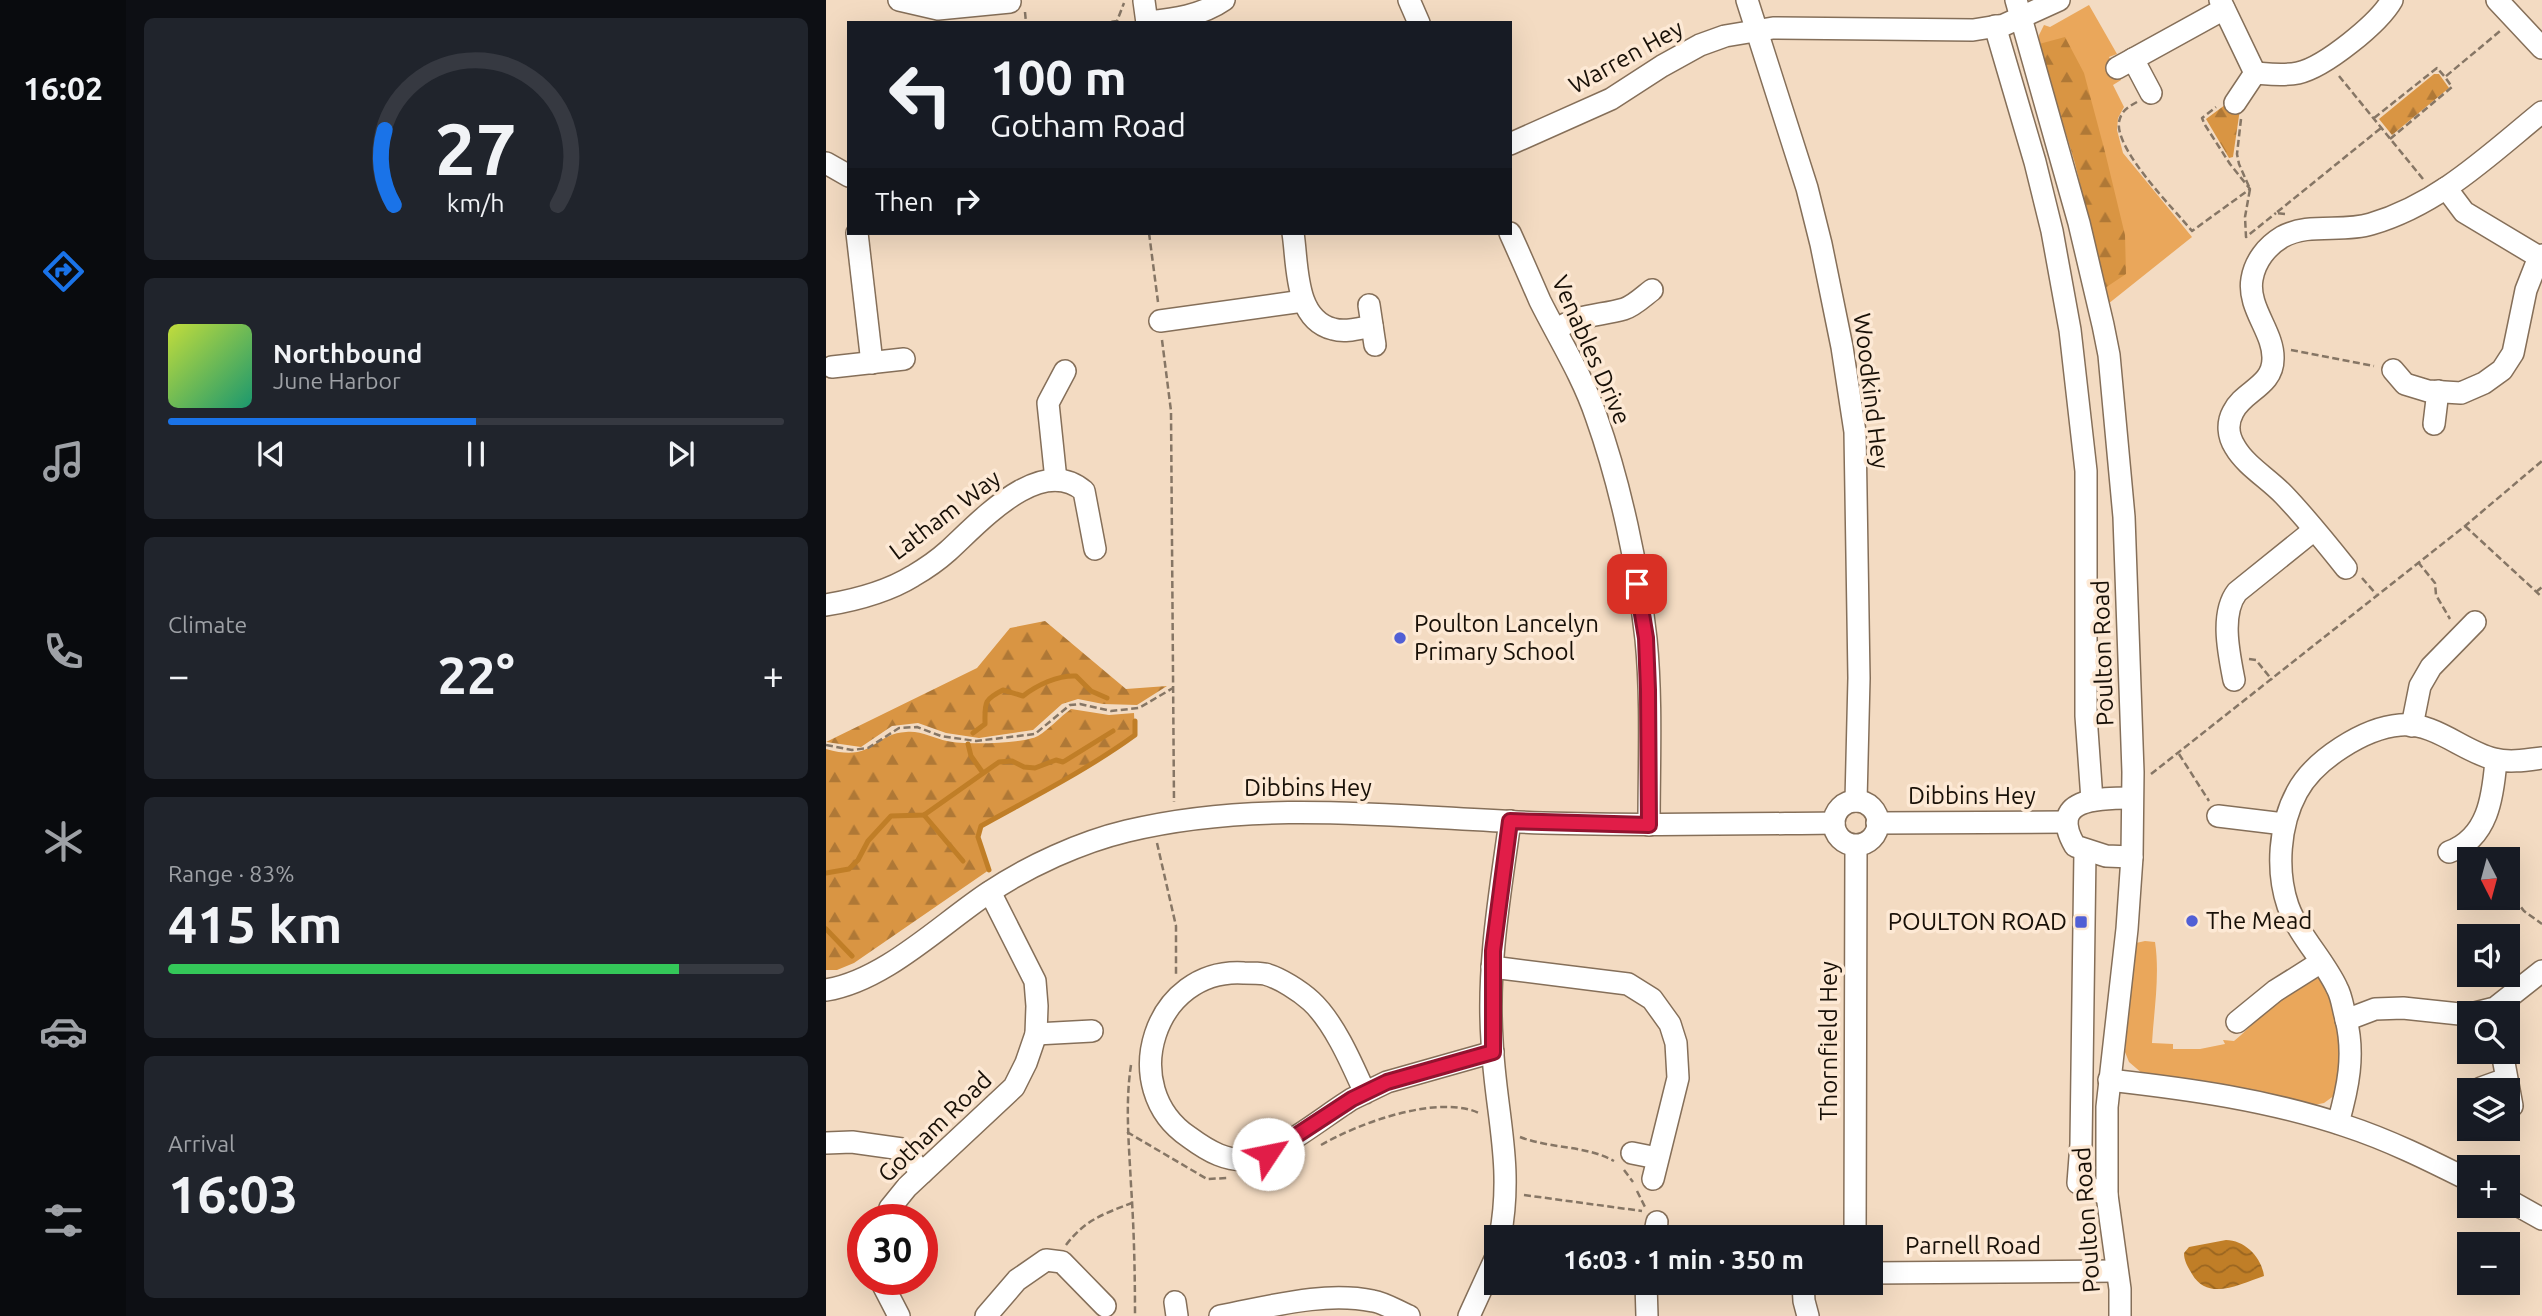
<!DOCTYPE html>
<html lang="en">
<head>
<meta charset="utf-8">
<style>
  :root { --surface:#171b24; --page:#20242c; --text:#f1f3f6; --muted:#9ea1a6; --line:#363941; --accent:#1a73e8 }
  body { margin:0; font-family:Ubuntu,sans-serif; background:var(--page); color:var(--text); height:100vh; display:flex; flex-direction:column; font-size:26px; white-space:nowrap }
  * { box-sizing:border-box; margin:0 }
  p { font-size:23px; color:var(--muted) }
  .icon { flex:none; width:38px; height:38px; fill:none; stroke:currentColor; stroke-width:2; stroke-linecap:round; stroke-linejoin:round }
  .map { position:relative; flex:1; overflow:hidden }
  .side { display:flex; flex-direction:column; gap:18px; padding:18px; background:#0d0f14; width:700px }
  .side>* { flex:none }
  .guide { position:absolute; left:21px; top:21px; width:665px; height:214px; border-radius:0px; box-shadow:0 7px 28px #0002; background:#171b24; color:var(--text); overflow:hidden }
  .needle { width:46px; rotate:174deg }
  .controls { position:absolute; left:1631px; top:847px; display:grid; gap:14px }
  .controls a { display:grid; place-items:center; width:63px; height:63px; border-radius:0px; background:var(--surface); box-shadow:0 7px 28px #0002; font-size:35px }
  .speed { position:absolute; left:21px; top:1204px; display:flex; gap:14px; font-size:35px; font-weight:700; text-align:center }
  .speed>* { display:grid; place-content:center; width:91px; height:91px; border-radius:50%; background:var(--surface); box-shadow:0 7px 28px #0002; line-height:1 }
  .speed .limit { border:10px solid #d22; background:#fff; color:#111 }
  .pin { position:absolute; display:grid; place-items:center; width:60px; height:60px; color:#fff; margin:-30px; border-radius:14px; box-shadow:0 4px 10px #0006 }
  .me { position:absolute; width:77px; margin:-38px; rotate:56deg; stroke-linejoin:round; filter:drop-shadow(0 0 5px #0008) }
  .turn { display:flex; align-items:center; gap:24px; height:147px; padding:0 28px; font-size:32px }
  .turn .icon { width:91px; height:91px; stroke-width:2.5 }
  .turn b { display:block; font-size:49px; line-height:60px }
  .then { display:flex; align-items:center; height:66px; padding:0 28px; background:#0003; gap:14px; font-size:26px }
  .big { font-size:52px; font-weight:700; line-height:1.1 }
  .side .tile { flex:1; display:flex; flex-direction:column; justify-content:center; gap:10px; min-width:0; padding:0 24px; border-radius:10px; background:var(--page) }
  .side .dial { align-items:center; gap:0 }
  .dial svg { height:182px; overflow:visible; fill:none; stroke:var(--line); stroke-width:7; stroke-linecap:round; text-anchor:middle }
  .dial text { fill:var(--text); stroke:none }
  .song { display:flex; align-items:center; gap:21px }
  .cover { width:84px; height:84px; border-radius:10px; background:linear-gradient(135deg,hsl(70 70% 55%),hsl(160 70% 35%)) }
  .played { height:7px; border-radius:4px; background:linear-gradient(90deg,var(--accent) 50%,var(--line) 50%) }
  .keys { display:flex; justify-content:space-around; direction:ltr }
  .heat { display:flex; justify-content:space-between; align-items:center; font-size:38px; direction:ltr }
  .charge { height:10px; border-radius:5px; background:linear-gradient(90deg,#34c759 83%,var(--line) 0) }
  .trip { position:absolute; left:658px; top:1225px; width:399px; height:70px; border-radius:0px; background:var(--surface); box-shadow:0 7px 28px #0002; font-weight:700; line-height:70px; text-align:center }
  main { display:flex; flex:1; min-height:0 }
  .tab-bar { display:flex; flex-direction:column; width:126px; justify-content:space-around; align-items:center; background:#090b0e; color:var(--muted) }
  .tab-bar .icon { width:49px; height:49px }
  .tab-bar .current { color:var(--accent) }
  .tab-bar b { font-size:32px; color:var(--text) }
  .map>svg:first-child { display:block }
  .green { fill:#eaa75b }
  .forest { fill:url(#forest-firs) }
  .water { fill:url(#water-waves) }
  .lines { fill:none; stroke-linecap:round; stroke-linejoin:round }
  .stream { stroke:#c07e27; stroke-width:5 }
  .minor-casing { stroke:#856f59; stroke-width:24 }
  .path { stroke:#867665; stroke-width:2.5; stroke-dasharray:7 3.5; stroke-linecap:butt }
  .minor { stroke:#fff; stroke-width:21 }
  .route-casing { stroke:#92132f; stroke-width:18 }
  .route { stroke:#e11d48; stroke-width:12 }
  .poi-dot { fill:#515fd5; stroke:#fde9d5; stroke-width:2.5 }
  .labels { text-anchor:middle; stroke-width:7; stroke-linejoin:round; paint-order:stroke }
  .street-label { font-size:24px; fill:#181007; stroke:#fde9d5 }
  .poi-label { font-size:24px; fill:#181007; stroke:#fde9d5; text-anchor:start }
</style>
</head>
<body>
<main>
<nav class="tab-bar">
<b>16:02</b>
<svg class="icon current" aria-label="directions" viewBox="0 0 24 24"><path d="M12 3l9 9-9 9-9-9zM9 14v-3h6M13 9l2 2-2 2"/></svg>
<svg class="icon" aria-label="music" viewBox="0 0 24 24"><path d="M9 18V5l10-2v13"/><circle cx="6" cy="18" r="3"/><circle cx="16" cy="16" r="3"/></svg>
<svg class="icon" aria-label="phone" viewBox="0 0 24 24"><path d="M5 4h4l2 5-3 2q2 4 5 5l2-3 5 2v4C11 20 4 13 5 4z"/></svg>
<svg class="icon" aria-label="climate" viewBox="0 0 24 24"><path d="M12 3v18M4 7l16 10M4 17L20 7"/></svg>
<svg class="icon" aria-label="car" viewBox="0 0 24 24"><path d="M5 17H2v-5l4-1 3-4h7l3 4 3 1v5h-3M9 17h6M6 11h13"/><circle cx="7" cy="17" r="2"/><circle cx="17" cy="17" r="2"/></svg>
<svg class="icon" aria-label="filters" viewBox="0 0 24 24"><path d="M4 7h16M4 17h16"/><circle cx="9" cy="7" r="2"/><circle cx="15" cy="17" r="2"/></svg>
</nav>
<section class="side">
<div class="tile dial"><svg viewBox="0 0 100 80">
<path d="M14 69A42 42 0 1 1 86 69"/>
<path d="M14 69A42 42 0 0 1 10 36" stroke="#1a73e8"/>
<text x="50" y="56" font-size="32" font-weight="700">27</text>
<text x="50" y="72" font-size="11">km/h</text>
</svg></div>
<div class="tile">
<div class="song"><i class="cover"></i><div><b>Northbound</b><p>June Harbor</p></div></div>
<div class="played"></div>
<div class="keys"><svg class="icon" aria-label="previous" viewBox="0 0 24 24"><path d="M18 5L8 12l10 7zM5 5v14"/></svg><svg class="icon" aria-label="pause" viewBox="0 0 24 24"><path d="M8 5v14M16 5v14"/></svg><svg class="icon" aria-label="next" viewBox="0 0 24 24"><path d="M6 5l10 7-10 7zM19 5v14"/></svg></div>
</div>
<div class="tile"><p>Climate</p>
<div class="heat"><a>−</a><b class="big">22°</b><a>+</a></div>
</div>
<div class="tile"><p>Range · 83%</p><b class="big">415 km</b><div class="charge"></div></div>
<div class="tile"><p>Arrival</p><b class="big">16:03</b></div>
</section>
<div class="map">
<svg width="1716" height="1316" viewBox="0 0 1716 1316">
  <defs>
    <pattern id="forest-firs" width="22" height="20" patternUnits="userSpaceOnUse" patternTransform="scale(1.75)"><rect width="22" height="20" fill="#d99543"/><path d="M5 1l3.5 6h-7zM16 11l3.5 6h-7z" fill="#af7836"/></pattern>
    <pattern id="water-waves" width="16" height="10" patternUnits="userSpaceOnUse" patternTransform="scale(1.75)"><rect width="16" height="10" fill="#c07e27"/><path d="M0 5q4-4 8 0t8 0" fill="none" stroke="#9b6620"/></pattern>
  </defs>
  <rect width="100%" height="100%" fill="#f3dbc2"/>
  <g class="green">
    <path d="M1263 5 1291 54 1283 57 1295 80 1287 85 1298 107 1292 118 1291 130 1297 153 1366 237 1282 304 1272 251 1249 163 1213 44V35L1218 25 1224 27Z"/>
    <path d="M1319 941 1329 942C1334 975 1328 1010 1326 1043L1347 1044V1049H1374L1399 1044 1397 1040 1408 1041C1433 1021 1460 983 1494 978L1502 987 1517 1052 1509 1095 1498 1103 1488 1105 1446 1094 1317 1074 1303 1062 1299 1052 1310 943Z"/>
  </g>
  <g class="forest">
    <path d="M1239 37 1258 73 1279 152 1299 235 1300 274 1279 288 1249 163 1213 44Z"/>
    <path d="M1608 74H1613L1623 88 1566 135 1553 119Z"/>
    <path d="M1403 102 1414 109 1407 157 1403 158 1380 119Z"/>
    <path d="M219 621 300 689 341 686 311 705 277 704 252 699 236 704 207 730 153 738 120 733 92 723 66 726 35 747 0 742 151 668 184 628Z"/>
    <path d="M245 709 283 715 308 713 309 735 269 763 156 826 152 837 163 870 28 963 11 970H0V749C48 763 46 734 80 732 93 730 108 738 121 741 138 745 197 744 212 736 223 729 234 717 245 709Z"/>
  </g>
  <path class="water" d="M1400 1240C1419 1240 1436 1258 1438 1276 1414 1284 1382 1302 1366 1274 1362 1267 1358 1261 1358 1253L1363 1247Z"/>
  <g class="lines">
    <g class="stream">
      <path d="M147 733 159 724C159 703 157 700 177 690L197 696C211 685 232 675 250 676L265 691 281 698"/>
      <path d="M142 744 145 756 157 773"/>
      <path d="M98 815 137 861"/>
      <path d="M163 870 152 837 155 826C207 797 261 770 309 735V721"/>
      <path d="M0 873 23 869 32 860 42 841 65 816 98 815 173 762 186 761 198 767 209 768 230 760 237 762 287 731"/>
      <path d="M0 929 26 956"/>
    </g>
    <defs>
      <g id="minor">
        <path d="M73 0 112 9 184 2"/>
        <path d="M583 0 593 23"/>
        <path d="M921 0 981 188 995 244 1016 347 1029 432 1033 678 1030 801"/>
        <path d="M1190 0 1253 223 1277 325 1283 355 1298 517 1307 772 1306 857 1301 929 1281 1107V1195L1294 1289V1316"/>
        <path d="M1394 0 1429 73"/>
        <path d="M1671 0 1716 48"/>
        <path d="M318 1 321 23"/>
        <path d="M321 22C348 19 375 16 398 0"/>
        <path d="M1169 26 1209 162 1226 231 1244 330 1260 471V716L1266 800"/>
        <path d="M1307 59 1325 93"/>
        <path d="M1291 68 1398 9"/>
        <path d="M1429 73C1443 74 1458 76 1472 73 1499 67 1553 23 1566 0"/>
        <path d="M1409 103 1429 73"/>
        <path d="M684 144 785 99 836 66 874 45 899 36 947 28 1147 30 1178 25 1233 0"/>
        <path d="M0 163 23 176"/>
        <path d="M1620 188 1638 212 1713 257 1716 255"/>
        <path d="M31 233 46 363"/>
        <path d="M467 233C472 265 468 319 507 329 520 333 534 328 546 326"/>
        <path d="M684 233C694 255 704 278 714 301 733 339 756 375 770 416 794 483 812 567 820 639 826 700 823 763 823 825"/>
        <path d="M543 305 549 345"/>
        <path d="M334 321 477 301"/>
        <path d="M730 330C751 314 774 316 798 309 808 306 818 296 826 290"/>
        <path d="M6 367 78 359"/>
        <path d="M1567 370 1579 384 1602 391 1635 393 1658 383 1676 370 1687 353 1700 290 1713 257"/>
        <path d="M1608 424 1612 391"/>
        <path d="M230 480 222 403 239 371"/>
        <path d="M1520 568C1500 543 1480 518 1458 495 1443 479 1420 466 1409 447 1402 436 1401 423 1407 412 1417 391 1447 386 1447 359 1448 332 1421 308 1426 279 1429 261 1441 246 1456 237 1483 222 1516 233 1545 224 1613 204 1662 156 1716 112"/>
        <path d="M0 605C30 600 61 592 87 576 99 569 112 560 122 551 152 524 214 453 258 491L269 549"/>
        <path d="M1408 680C1403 654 1394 614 1411 592L1488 530"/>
        <path d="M1586 726 1594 686 1605 667 1649 622"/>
        <circle cx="1030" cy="823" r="22"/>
        <path d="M1392 816 1458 824"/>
        <path d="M1051 823 1240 822"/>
        <path d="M1259 851 1255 1144 1252 1183 1281 1195"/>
        <path d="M1623 852C1662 838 1667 797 1670 760"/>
        <path d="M1306 857 1280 856 1249 846C1221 798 1273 798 1306 798"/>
        <path d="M666 967 802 984 826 999 844 1024 850 1043 852 1078 827 1179"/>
        <path d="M0 990C58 981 114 925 162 893 202 866 255 842 301 831 437 798 579 818 717 823 814 826 911 824 1008 823"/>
        <path d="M1649 1013 1669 1008 1716 971"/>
        <path d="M1520 1020 1549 1009 1577 1008 1643 1015"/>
        <path d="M1411 1022 1449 991 1495 962"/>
        <path d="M210 1034 266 1031"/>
        <path d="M1676 1052 1686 1106"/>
        <path d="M1283 1080C1363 1089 1443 1100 1520 1126 1563 1140 1603 1160 1643 1180"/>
        <path d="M1655 1088 1680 1079"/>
        <path d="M539 1093C526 1064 508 1022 485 1001 474 991 454 978 439 974 433 973 425 973 418 973 328 967 290 1088 363 1137 382 1151 402 1163 426 1159 450 1155 503 1113 526 1099L561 1082 667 1052"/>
        <path d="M1512 1123C1522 1088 1529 1055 1520 1019 1517 1009 1516 997 1511 988 1498 960 1473 936 1462 906 1450 871 1453 825 1471 792 1488 760 1538 728 1574 725 1609 722 1636 751 1668 759 1683 763 1701 760 1716 758"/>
        <path d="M0 1143 26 1142 76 1149 96 1173"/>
        <path d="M806 1153 831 1158"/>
        <path d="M1682 1200 1716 1219"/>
        <path d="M60 1220 64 1208 81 1187 188 1087 200 1063 210 1034 211 1006 209 981 164 892"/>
        <path d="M674 1237C688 1164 669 1111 666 1040 661 966 674 894 684 821"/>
        <path d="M828 1237 831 1222"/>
        <path d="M1029 1237 1030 846"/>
        <path d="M1045 1273 1291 1271"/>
        <path d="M57 1279 58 1287 73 1316"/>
        <path d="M820 1283 821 1316"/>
        <path d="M977 1283 978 1301 982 1316"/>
        <path d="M349 1302 351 1316"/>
        <path d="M160 1316 191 1280 220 1260 236 1262 279 1306"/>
        <path d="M394 1316C443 1307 497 1291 547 1301 559 1303 571 1311 583 1316"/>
        <path d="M643 1316 670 1257"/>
      </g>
    </defs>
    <use href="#minor" class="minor-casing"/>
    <g class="path">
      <path d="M199 12 200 23"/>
      <path d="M275 23 291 21 298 3"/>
      <path d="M1513 76 1597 179"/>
      <path d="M1311 102C1302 107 1295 111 1293 122 1289 150 1348 209 1366 231L1424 189 1404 164 1379 125 1376 118 1390 107"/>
      <path d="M1548 118 1611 68 1619 77"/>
      <path d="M1415 119 1411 154 1413 164 1424 189 1419 217 1420 237 1450 213"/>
      <path d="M1564 139 1626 87 1619 77 1674 31"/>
      <path d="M1459 214 1450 213 1555 128"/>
      <path d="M323 233 332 302"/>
      <path d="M336 340 345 411 348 802"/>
      <path d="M1465 350 1548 366"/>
      <path d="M1639 526 1716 597"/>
      <path d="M1592 562 1609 583 1610 595 1624 619"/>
      <path d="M1536 578 1550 594"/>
      <path d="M1710 592 1716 587"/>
      <path d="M1423 659 1430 660 1446 680"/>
      <path d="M0 745 26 750 42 748 73 728 91 727 115 736 150 741 209 734 244 705 254 704 285 711 313 708 347 688"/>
      <path d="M1353 754 1383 801"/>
      <path d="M1325 774 1639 526 1716 461"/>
      <path d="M331 843 350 926V974"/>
      <path d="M1682 891 1698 911 1716 924"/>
      <path d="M305 1065C299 1105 303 1144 305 1185 308 1229 309 1272 309 1316"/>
      <path d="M301 1132 381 1179 401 1178"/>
      <path d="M694 1137C725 1149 759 1145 788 1161"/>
      <path d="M495 1145C533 1123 614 1093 655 1114"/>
      <path d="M798 1170 807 1182"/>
      <path d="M811 1191 819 1207"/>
      <path d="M698 1195 816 1211"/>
      <path d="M847 1232 853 1237"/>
      <path d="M240 1245C259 1220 277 1214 306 1203"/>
    </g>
    <use href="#minor" class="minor"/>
  </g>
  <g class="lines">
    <defs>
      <path id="route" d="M442 1154 526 1099 561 1082 667 1052V951L684 821 823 825 822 690 820 638 811 584"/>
    </defs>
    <use href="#route" class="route-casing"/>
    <use href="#route" class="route"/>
  </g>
  <g class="poi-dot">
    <circle cx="574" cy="638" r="7"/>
    <circle cx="1366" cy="921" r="7"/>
    <rect x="1248" y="915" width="14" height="14" rx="3.5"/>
  </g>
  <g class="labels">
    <g class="street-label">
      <text transform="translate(800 57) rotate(-29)" y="8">Warren Hey</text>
      <text transform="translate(765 350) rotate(66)" y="8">Venables Drive</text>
      <text transform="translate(1045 391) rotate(83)" y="8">Woodkind Hey</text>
      <text transform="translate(119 515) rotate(-37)" y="8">Latham Way</text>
      <text transform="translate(1277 653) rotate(-92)" y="8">Poulton Road</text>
      <text x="482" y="796">Dibbins Hey</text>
      <text x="1146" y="804">Dibbins Hey</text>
      <text transform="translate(1003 1041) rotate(-90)" y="8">Thornfield Hey</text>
      <text transform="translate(109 1127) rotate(-44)" y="8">Gotham Road</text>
      <text transform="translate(1261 1220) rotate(-94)" y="8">Poulton Road</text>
      <text x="1147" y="1254">Parnell Road</text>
    </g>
    <g class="poi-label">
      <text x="588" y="632">Poulton Lancelyn<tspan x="588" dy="28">Primary School</tspan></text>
      <text x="1380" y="929">The Mead</text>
      <text x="1241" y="930" text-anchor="end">POULTON ROAD</text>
    </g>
  </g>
</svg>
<div class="controls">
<a><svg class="needle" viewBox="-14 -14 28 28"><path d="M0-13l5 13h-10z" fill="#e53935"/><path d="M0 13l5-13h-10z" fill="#9ea1a6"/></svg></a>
<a><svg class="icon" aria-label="sound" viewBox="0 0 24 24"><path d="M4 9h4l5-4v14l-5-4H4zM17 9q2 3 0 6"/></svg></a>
<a><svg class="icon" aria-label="search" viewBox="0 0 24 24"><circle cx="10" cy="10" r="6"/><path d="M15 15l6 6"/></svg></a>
<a><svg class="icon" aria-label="layers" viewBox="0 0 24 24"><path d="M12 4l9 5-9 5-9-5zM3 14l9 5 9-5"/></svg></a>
<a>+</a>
<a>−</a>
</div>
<div class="speed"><div class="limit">30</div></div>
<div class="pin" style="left:811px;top:584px;background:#d93025"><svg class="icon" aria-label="arrive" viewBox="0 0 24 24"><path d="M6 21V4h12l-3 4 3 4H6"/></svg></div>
<svg class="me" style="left:442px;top:1154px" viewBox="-20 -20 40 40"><circle r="19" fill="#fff"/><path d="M0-13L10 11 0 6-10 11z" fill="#e11d48"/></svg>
<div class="trip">16:03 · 1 min · 350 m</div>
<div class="guide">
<div class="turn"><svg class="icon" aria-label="left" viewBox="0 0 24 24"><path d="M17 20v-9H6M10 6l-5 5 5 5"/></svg><div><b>100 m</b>Gotham Road</div></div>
<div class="then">Then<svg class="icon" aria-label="right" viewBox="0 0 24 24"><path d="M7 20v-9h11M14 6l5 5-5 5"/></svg></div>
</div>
</div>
</main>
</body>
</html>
